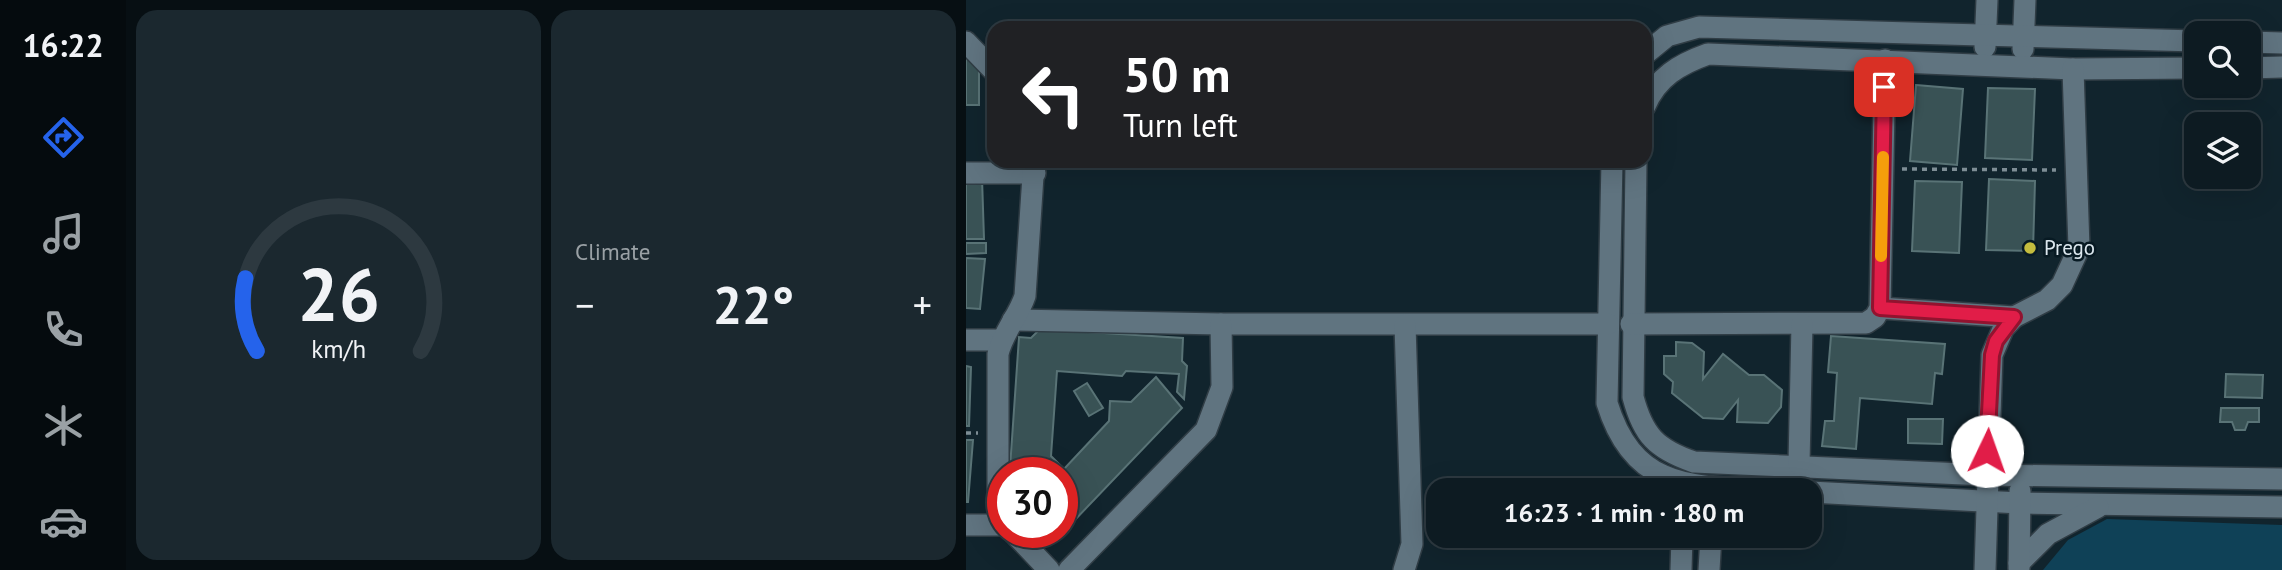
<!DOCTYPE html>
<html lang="en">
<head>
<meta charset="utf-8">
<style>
  :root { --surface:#0d1b22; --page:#1b282f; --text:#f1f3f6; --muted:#9aa1a5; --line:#2d3940; --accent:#2563eb }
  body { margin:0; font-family:"PT Sans",sans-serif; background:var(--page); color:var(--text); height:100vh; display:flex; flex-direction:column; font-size:26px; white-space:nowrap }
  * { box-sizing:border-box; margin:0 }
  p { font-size:23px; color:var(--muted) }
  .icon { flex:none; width:38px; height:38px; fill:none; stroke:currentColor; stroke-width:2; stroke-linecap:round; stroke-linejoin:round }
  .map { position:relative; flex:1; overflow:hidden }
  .sheet { display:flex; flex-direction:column; gap:10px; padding:10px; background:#070f13; width:840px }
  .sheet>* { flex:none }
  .hud { position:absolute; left:21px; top:21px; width:665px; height:147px; border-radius:21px; box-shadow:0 7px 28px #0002,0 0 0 2px var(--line); background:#202124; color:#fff; overflow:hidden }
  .tools { position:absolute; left:1218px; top:21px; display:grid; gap:14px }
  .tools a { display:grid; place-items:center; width:77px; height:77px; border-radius:14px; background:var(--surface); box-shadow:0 7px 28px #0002,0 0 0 2px var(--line); font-size:35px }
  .speed { position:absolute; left:21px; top:457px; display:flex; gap:14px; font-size:35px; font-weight:700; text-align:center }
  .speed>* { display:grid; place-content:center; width:91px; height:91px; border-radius:50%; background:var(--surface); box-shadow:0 7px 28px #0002,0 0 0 2px var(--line); line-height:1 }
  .speed .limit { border:10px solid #d22; background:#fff; color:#111 }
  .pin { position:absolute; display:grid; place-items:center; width:60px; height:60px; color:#fff; margin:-30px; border-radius:14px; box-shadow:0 4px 10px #0006 }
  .me { position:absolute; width:77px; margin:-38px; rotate:3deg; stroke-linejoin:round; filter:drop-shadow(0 0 5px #0008) }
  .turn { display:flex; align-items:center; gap:24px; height:147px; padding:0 21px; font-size:32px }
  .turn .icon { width:91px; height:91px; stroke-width:2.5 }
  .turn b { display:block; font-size:49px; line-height:60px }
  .big { font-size:52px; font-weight:700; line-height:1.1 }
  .sheet .widget { flex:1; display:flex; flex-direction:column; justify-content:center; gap:10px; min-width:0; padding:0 24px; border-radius:21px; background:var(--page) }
  .sheet .dial { align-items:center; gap:0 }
  .dial svg { height:182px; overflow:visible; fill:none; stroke:var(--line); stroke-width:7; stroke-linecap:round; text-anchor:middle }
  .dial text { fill:var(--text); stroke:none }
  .heat { display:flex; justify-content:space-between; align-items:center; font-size:38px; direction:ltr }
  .sheet .tiles { flex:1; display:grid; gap:10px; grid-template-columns:repeat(2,1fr) }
  .trip { position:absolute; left:460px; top:478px; width:396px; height:70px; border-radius:21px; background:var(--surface); box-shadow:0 7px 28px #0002,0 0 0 2px var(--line); font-weight:700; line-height:70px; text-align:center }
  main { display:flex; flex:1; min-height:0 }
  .dock { display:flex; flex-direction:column; width:126px; justify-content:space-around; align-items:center; background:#050b0e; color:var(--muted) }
  .dock .icon { width:49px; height:49px }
  .dock .active { color:var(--accent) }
  .dock b { font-size:32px; color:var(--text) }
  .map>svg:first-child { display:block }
  .green { fill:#0f4157 }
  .building { fill:#395255; stroke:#597376; stroke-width:2 }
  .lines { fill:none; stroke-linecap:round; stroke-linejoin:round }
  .minor-casing { stroke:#303d45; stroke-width:24 }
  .path { stroke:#7e8d95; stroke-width:3.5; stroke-dasharray:5 5; stroke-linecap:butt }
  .minor { stroke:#607480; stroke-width:21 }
  .route-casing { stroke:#92132f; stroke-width:18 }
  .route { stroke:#e11d48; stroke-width:12 }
  .slow { stroke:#f59e0b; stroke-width:12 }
  .poi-dot { fill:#c4bc3e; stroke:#081a23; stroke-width:2.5 }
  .labels { text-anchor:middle; stroke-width:5; stroke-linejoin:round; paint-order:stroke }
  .poi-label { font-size:21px; fill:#dce7ee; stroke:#081a23; text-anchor:start }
</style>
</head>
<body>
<main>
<nav class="dock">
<b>16:22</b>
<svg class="icon active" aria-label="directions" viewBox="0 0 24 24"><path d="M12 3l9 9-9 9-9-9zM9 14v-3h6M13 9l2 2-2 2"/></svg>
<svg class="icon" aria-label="music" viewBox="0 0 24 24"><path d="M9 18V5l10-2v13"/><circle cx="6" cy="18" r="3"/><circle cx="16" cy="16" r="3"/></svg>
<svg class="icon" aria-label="phone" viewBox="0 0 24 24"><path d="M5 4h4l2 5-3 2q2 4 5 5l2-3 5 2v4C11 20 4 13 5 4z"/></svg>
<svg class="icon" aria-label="climate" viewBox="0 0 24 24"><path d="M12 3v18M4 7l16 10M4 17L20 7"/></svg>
<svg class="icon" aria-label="car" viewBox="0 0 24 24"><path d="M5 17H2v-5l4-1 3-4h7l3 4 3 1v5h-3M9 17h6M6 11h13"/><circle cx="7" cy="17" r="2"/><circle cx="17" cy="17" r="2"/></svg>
</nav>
<section class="sheet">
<div class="tiles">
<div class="widget dial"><svg viewBox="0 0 100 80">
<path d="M14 69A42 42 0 1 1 86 69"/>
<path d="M14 69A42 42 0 0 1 9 37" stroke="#2563eb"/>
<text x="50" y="56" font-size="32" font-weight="700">26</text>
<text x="50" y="72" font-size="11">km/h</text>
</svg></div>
<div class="widget"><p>Climate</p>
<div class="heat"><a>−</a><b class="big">22°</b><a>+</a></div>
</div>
</div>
</section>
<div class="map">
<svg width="1316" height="570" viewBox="0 0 1316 570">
  <rect width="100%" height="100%" fill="#11242d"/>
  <path class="green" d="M1141 519 1316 525V570H1077L1102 540Z"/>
  <g class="building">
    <path d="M0 58 13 64V105H0Z"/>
    <path d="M950 85 997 89 991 165 944 161Z"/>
    <path d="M1022 88 1069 89 1066 160 1019 158Z"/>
    <path d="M0 178H16L18 239H0Z"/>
    <path d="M1023 179 1069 181 1067 251 1020 250Z"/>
    <path d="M949 181 996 182 993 253 946 251Z"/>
    <path d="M0 243H20V253L0 254Z"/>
    <path d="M0 258 19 259 14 309 0 308Z"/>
    <path d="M74 329 217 338 216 361 221 366 218 399 211 392 213 374 160 371 156 376 91 371 85 456 98 469 143 421 144 401 165 402 190 377 216 408 104 525 96 518V472H49L44 468 53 337 65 338Z"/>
    <path d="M865 336 979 344 976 374 969 373 966 404 894 398 890 449 856 446 859 421H868L871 373 862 372Z"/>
    <path d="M710 342 726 343 738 352 737 379 757 354 783 375H798L816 390 815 407 802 423 771 422 772 400 757 419 737 418 706 393 707 382 698 374V356H710Z"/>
    <path d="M0 366 5 367 3 426H0Z"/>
    <path d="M1260 374 1297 375 1296 398 1259 397Z"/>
    <path d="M121 383 137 408 123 416 108 391Z"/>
    <path d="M1255 408H1293V422H1282L1279 430H1269L1266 422H1254Z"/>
    <path d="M942 419H977L976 444 942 443Z"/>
    <path d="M0 440H7L2 502H0Z"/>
  </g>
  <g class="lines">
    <defs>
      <g id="minor">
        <path d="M0 42 28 71"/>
        <path d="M1283 42 1316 43"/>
        <path d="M1019 47 1021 0"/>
        <path d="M1057 49 1059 0"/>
        <path d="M679 54 701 36 733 27 1230 41"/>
        <path d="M1283 68 1316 67"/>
        <path d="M679 106C691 77 714 64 742 54L1107 69 1230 68"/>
        <path d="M646 161 641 403C668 491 726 486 803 490"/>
        <path d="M670 161 667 397C677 435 690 449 728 462L1020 475 1316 479"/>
        <path d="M0 173H69"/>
        <path d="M914 308 1048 317"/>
        <path d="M47 320 255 324H642"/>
        <path d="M665 324 900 323 909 317 914 308 919 60"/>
        <path d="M0 340H35"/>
        <path d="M833 464 836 324"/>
        <path d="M844 492 1054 503 1316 507"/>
        <path d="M37 517 32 488V354C37 332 52 317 59 296L68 161"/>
        <path d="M0 525H37"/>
        <path d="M47 532 83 570"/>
        <path d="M1053 563 1082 534 1132 507"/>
        <path d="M1053 568 1054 491"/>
        <path d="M103 570 240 430 256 387 255 324"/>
        <path d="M438 570 446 544 439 325"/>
        <path d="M715 570 716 536"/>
        <path d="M743 570 745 536"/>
        <path d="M1019 570 1026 355 1037 329 1048 317 1081 300 1096 285 1113 248 1107 69"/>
      </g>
    </defs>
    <use href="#minor" class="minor-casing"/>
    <g class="path">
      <path d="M936 169 1090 170"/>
      <path d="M0 433H12"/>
    </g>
    <use href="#minor" class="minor"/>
  </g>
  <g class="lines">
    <defs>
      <path id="route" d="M918 87 914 308 1048 317 1030 341 1026 355 1021 451"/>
    </defs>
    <use href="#route" class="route-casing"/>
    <use href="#route" class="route"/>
    <path class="slow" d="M915 256 917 157"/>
  </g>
  <circle class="poi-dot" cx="1064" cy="248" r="7"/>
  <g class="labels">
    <g class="poi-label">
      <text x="1078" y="255">Prego</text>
    </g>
  </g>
</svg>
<div class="tools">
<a><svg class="icon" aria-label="search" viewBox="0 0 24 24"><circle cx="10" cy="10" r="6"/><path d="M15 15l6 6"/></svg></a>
<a><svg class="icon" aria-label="layers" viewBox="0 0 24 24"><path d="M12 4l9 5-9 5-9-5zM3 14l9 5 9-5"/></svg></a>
</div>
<div class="speed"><div class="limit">30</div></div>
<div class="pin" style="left:918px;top:87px;background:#d93025"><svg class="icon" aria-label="arrive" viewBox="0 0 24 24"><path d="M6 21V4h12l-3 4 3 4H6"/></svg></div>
<svg class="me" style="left:1021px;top:451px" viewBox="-20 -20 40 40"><circle r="19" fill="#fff"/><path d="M0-13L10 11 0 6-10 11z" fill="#e11d48"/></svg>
<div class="trip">16:23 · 1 min · 180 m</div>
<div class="hud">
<div class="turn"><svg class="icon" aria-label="left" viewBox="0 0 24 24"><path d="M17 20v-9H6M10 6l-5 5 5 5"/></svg><div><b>50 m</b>Turn left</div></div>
</div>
</div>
</main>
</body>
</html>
